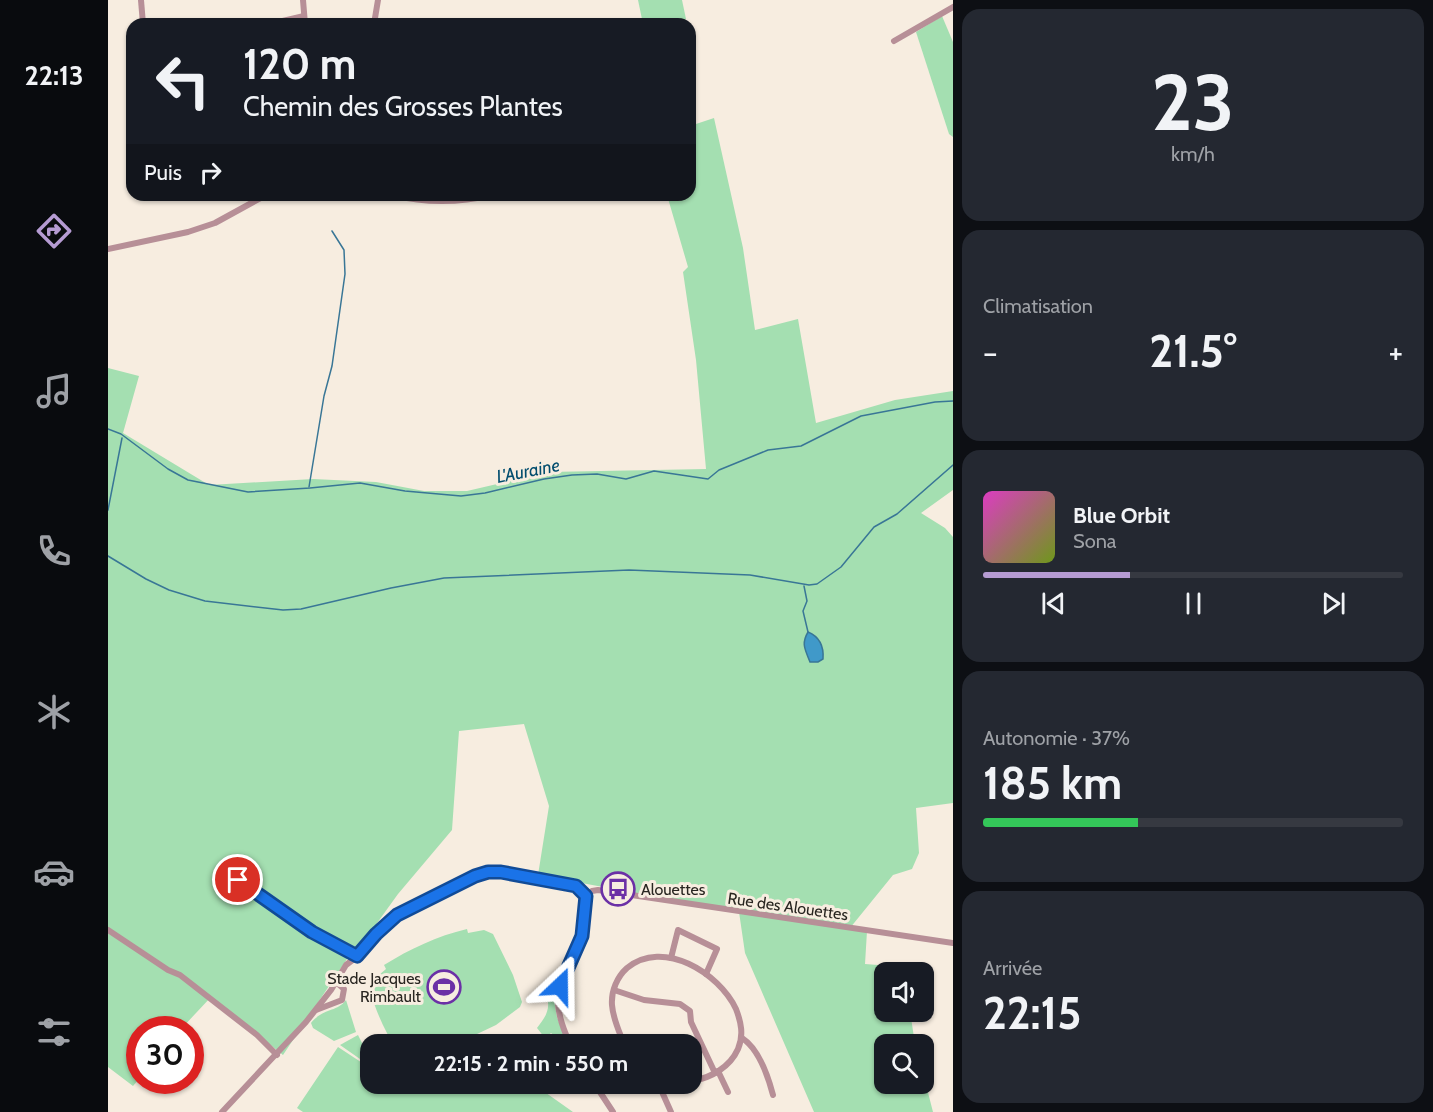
<!DOCTYPE html>
<html lang="fr">
<head>
<meta charset="utf-8">
<style>
  :root { --surface:#171b24; --page:#242831; --text:#f1f3f6; --muted:#9ea1a6; --line:#363941; --accent:#b59bd2 }
  body { margin:0; font-family:Cabin,sans-serif; background:var(--page); color:var(--text); height:100vh; display:flex; flex-direction:column; font-size:22px; white-space:nowrap }
  * { box-sizing:border-box; margin:0 }
  p { font-size:20px; color:var(--muted) }
  .icon { flex:none; width:33px; height:33px; fill:none; stroke:currentColor; stroke-width:2; stroke-linecap:round; stroke-linejoin:round }
  .map { position:relative; flex:1; overflow:hidden }
  .side { display:flex; flex-direction:column; gap:9px; padding:9px; background:#0d0f14; width:480px }
  .side>* { flex:none }
  .banner { position:absolute; left:18px; top:18px; width:570px; height:183px; border-radius:18px; box-shadow:0 2px 4px #0004; background:#171b24; color:var(--text); overflow:hidden }
  .fabs { position:absolute; left:766px; top:962px; display:grid; gap:12px }
  .fabs a { display:grid; place-items:center; width:60px; height:60px; border-radius:12px; background:var(--surface); box-shadow:0 2px 4px #0004; font-size:30px }
  .speed { position:absolute; left:18px; top:1016px; display:flex; gap:12px; font-size:30px; font-weight:700; text-align:center }
  .speed>* { display:grid; place-content:center; width:78px; height:78px; border-radius:50%; background:var(--surface); box-shadow:0 2px 4px #0004; line-height:1 }
  .speed .limit { border:9px solid #d22; background:#fff; color:#111 }
  .pin { position:absolute; display:grid; place-items:center; width:51px; height:51px; color:#fff; margin:-26px; border:3px solid #fff; border-radius:50%; box-shadow:0 2px 6px #0007 }
  .me { position:absolute; width:66px; margin:-33px; rotate:23deg; stroke-linejoin:round; filter:drop-shadow(0 0 4px #0008) }
  .turn { display:flex; align-items:center; gap:21px; height:126px; padding:0 18px; font-size:27px }
  .turn .icon { width:78px; height:78px; stroke-width:2.5 }
  .turn b { display:block; font-size:42px; line-height:51px }
  .then { display:flex; align-items:center; height:57px; padding:0 18px; background:#0003; gap:12px; font-size:22px }
  .big { font-size:45px; font-weight:700; line-height:1.1 }
  .side .widget { flex:1; display:flex; flex-direction:column; justify-content:center; gap:9px; min-width:0; padding:0 21px; border-radius:18px; background:var(--page) }
  .side .dial { align-items:center; gap:0 }
  .dial b { font-size:78px; line-height:1 }
  .song { display:flex; align-items:center; gap:18px }
  .cover { width:72px; height:72px; border-radius:9px; background:linear-gradient(135deg,hsl(310 70% 55%),hsl(80 70% 35%)) }
  .played { height:6px; border-radius:3px; background:linear-gradient(90deg,var(--accent) 35%,var(--line) 35%) }
  .keys { display:flex; justify-content:space-around; direction:ltr }
  .heat { display:flex; justify-content:space-between; align-items:center; font-size:33px; direction:ltr }
  .charge { height:9px; border-radius:4px; background:linear-gradient(90deg,#34c759 37%,var(--line) 0) }
  .trip { position:absolute; left:252px; top:1034px; width:342px; height:60px; border-radius:18px; background:var(--surface); box-shadow:0 2px 4px #0004; font-weight:700; line-height:60px; text-align:center }
  main { display:flex; flex:1; min-height:0 }
  .menu { display:flex; flex-direction:column; width:108px; justify-content:space-around; align-items:center; background:#090b0e; color:var(--muted) }
  .menu .icon { width:42px; height:42px }
  .menu .on { color:var(--accent) }
  .menu b { font-size:27px; color:var(--text) }
  .map>svg:first-child { display:block }
  .green { fill:#a4dfb1 }
  .water { fill:#4099c9; stroke:#397696; stroke-width:1.5 }
  .lines { fill:none; stroke-linecap:round; stroke-linejoin:round }
  .stream { stroke:#397696; stroke-width:1.5 }
  .minor { stroke:#b78f97; stroke-width:6 }
  .route-casing { stroke:#114b97; stroke-width:15 }
  .route { stroke:#1a73e8; stroke-width:10 }
  .labels { text-anchor:middle; stroke-width:6; stroke-linejoin:round; paint-order:stroke }
  .poi-label { font-size:16px; fill:#282520; stroke:#f7ede0; text-anchor:start }
  .street-label { font-size:16px; fill:#282520; stroke:#f7ede0 }
  .water-label { font-size:18px; font-style:italic; fill:#024d6e; stroke:#f7ede0 }
</style>
</head>
<body>
<main>
<nav class="menu">
<b>22:13</b>
<svg class="icon on" aria-label="directions" viewBox="0 0 24 24"><path d="M12 3l9 9-9 9-9-9zM9 14v-3h6M13 9l2 2-2 2"/></svg>
<svg class="icon" aria-label="music" viewBox="0 0 24 24"><path d="M9 18V5l10-2v13"/><circle cx="6" cy="18" r="3"/><circle cx="16" cy="16" r="3"/></svg>
<svg class="icon" aria-label="phone" viewBox="0 0 24 24"><path d="M5 4h4l2 5-3 2q2 4 5 5l2-3 5 2v4C11 20 4 13 5 4z"/></svg>
<svg class="icon" aria-label="climate" viewBox="0 0 24 24"><path d="M12 3v18M4 7l16 10M4 17L20 7"/></svg>
<svg class="icon" aria-label="car" viewBox="0 0 24 24"><path d="M5 17H2v-5l4-1 3-4h7l3 4 3 1v5h-3M9 17h6M6 11h13"/><circle cx="7" cy="17" r="2"/><circle cx="17" cy="17" r="2"/></svg>
<svg class="icon" aria-label="filters" viewBox="0 0 24 24"><path d="M4 7h16M4 17h16"/><circle cx="9" cy="7" r="2"/><circle cx="15" cy="17" r="2"/></svg>
</nav>
<div class="map">
<svg width="845" height="1112" viewBox="0 0 845 1112">
  <rect width="100%" height="100%" fill="#f7ede0"/>
  <g class="green">
    <path d="M530 0H574L578 19 535 24Z"/>
    <path d="M834 16 845 42V137L841 134 808 32Z"/>
    <path d="M606 118 635 248 647 330 690 319 708 423 787 400 845 391V490L813 513 837 528 845 537V803L808 808 811 853 804 869 785 875 742 928 759 931 757 964 796 967 797 972H777V1011H802L807 1044H777V1083H816V1077L825 1112H706L637 953 631 912 430 875 441 806 416 724 351 731 344 830 290 894 246 955 239 959 175 1055 103 997 73 1029H32L31 1079 25 1086 0 1067V368L31 376 15 433 101 485 205 479 268 482 316 491H359L440 472 598 469 588 360 575 272 580 267 559 195H582V126Z"/>
    <path d="M359 929 360 933 376 930 385 934 405 975 414 1002 412 1007 388 1025 348 1044H285C277 1030 259 996 264 981L278 969 276 965C302 949 329 936 359 929Z"/>
    <path d="M443 994 445 995 449 1017 459 1044 443 1033 437 1038 429 1028C436 1019 443 1010 439 997Z"/>
    <path d="M238 1000 248 1032 226 1041 205 1028 203 1023C216 1007 228 1013 238 1000Z"/>
    <path d="M250 1035 262 1059V1066L232 1045Z"/>
    <path d="M230 1047 262 1068V1083H424L465 1112H195L189 1108Z"/>
  </g>
  <path class="water" d="M700 632C712 637 716 646 715 659L710 662H702C697 649 693 644 700 632Z"/>
  <g class="lines">
    <g class="stream">
      <path d="M0 429 13 434 60 469 80 480 140 492 202 488 252 483 297 491 353 496 377 493 436 479 464 475 489 474 518 479 546 471 600 479 611 470 660 450 693 446 753 416 827 402 845 401"/>
      <path d="M201 487 216 396 224 366 237 274 236 250 224 231"/>
      <path d="M0 510 14 438"/>
      <path d="M0 556 38 579 61 590 97 601 175 610 193 609 283 588 336 578 521 570 642 575 701 585 709 584 733 567 766 527 789 514 845 465"/>
      <path d="M696 586 699 601 695 611 700 632"/>
    </g>
    <g class="minor">
      <path d="M33 0 35 24"/>
      <path d="M195 0 197 24"/>
      <path d="M162 24 196 16"/>
      <path d="M266 24 270 0"/>
      <path d="M786 41 845 7"/>
      <path d="M287 195C315 203 353 203 381 195"/>
      <path d="M0 249 80 232 107 223 158 195"/>
      <path d="M130 880 204 932 249 956"/>
      <path d="M478 896 484 891 490 890 845 943"/>
      <path d="M0 930 60 970 72 975 149 1035 169 1055"/>
      <path d="M563 958 570 930 609 949 598 974"/>
      <path d="M506 990 536 1000 572 1004 582 1011 583 1022 607 1073"/>
      <path d="M208 1010 234 1000 236 989 228 982"/>
      <path d="M634 1038C651 1049 660 1076 665 1095"/>
      <path d="M462 1044C437 989 456 988 473 938 478 925 476 909 478 896"/>
      <path d="M516 1044C511 1031 505 1019 504 1005 503 991 509 977 519 968 555 938 611 973 628 1009 633 1022 636 1035 630 1049 622 1067 603 1078 584 1081"/>
      <path d="M541 1044 546 1041"/>
      <path d="M610 1071 620 1092"/>
      <path d="M486 1083 505 1112"/>
      <path d="M550 1083 563 1112"/>
      <path d="M114 1112 198 1022 223 990 238 965 251 955 268 934 289 915 332 892 367 876 380 872H393L468 886 478 896"/>
    </g>
  </g>
  <g class="lines">
    <defs>
      <path id="route" d="M130 880 204 932 249 956 268 934 289 915 367 876 380 872H393L468 886 478 896 474 936 452 986"/>
    </defs>
    <use href="#route" class="route-casing"/>
    <use href="#route" class="route"/>
  </g>
  <defs>
    <symbol id="bus-ring" viewBox="-11 -11 22 22"><circle r="9.5" fill="#f7ede0" stroke="#6b30a6" stroke-width="1.5"/><path d="M-5-6H5V4H4V6H2V4H-2V6H-4V4H-5ZM-3.5-4V0h7V-4ZM-3.5 1.2v1.5H-2V1.2ZM2 1.2v1.5H3.5V1.2Z" fill="#6b30a6"/></symbol>
    <symbol id="stadium-ring" viewBox="-11 -11 22 22"><circle r="9.5" fill="#f7ede0" stroke="#6b30a6" stroke-width="1.5"/><path d="M0-5a6.5 5 0 1 0 0 10a6.5 5 0 1 0 0-10ZM-3.5-1.8h7v3.6h-7Z" fill="#6b30a6"/></symbol>
  </defs>
  <g fill-rule="evenodd">
    <use href="#bus-ring" x="491" y="870" width="38" height="38"/>
    <use href="#stadium-ring" x="317" y="968" width="38" height="38"/>
  </g>
  <g class="labels">
    <g class="poi-label">
      <text x="533" y="895">Alouettes</text>
      <text x="313" y="984" text-anchor="end">Stade Jacques<tspan x="313" dy="18">Rimbault</tspan></text>
    </g>
    <g class="street-label">
      <text transform="translate(680 906) rotate(8)" y="6">Rue des Alouettes</text>
    </g>
    <g class="water-label">
      <text transform="translate(420 471) rotate(-11)" y="6">L'Auraine</text>
    </g>
  </g>
</svg>
<div class="fabs">
<a><svg class="icon" aria-label="sound" viewBox="0 0 24 24"><path d="M4 9h4l5-4v14l-5-4H4zM17 9q2 3 0 6"/></svg></a>
<a><svg class="icon" aria-label="search" viewBox="0 0 24 24"><circle cx="10" cy="10" r="6"/><path d="M15 15l6 6"/></svg></a>
</div>
<div class="speed"><div class="limit">30</div></div>
<div class="pin" style="left:130px;top:880px;background:#d93025"><svg class="icon" aria-label="arrive" viewBox="0 0 24 24"><path d="M6 21V4h12l-3 4 3 4H6"/></svg></div>
<svg class="me" style="left:452px;top:986px" viewBox="-20 -20 40 40"><path d="M0-17L14 15 0 8-14 15z" fill="#1a73e8" stroke="#fff" stroke-width="4"/></svg>
<div class="trip">22:15 · 2 min · 550 m</div>
<div class="banner">
<div class="turn"><svg class="icon" aria-label="left" viewBox="0 0 24 24"><path d="M17 20v-9H6M10 6l-5 5 5 5"/></svg><div><b>120 m</b>Chemin des Grosses Plantes</div></div>
<div class="then">Puis<svg class="icon" aria-label="right" viewBox="0 0 24 24"><path d="M7 20v-9h11M14 6l5 5-5 5"/></svg></div>
</div>
</div>
<section class="side">
<div class="widget dial"><b>23</b><p>km/h</p></div>
<div class="widget"><p>Climatisation</p>
<div class="heat"><a>−</a><b class="big">21.5°</b><a>+</a></div>
</div>
<div class="widget">
<div class="song"><i class="cover"></i><div><b>Blue Orbit</b><p>Sona</p></div></div>
<div class="played"></div>
<div class="keys"><svg class="icon" aria-label="previous" viewBox="0 0 24 24"><path d="M18 5L8 12l10 7zM5 5v14"/></svg><svg class="icon" aria-label="pause" viewBox="0 0 24 24"><path d="M8 5v14M16 5v14"/></svg><svg class="icon" aria-label="next" viewBox="0 0 24 24"><path d="M6 5l10 7-10 7zM19 5v14"/></svg></div>
</div>
<div class="widget"><p>Autonomie · 37%</p><b class="big">185 km</b><div class="charge"></div></div>
<div class="widget"><p>Arrivée</p><b class="big">22:15</b></div>
</section>
</main>
</body>
</html>
